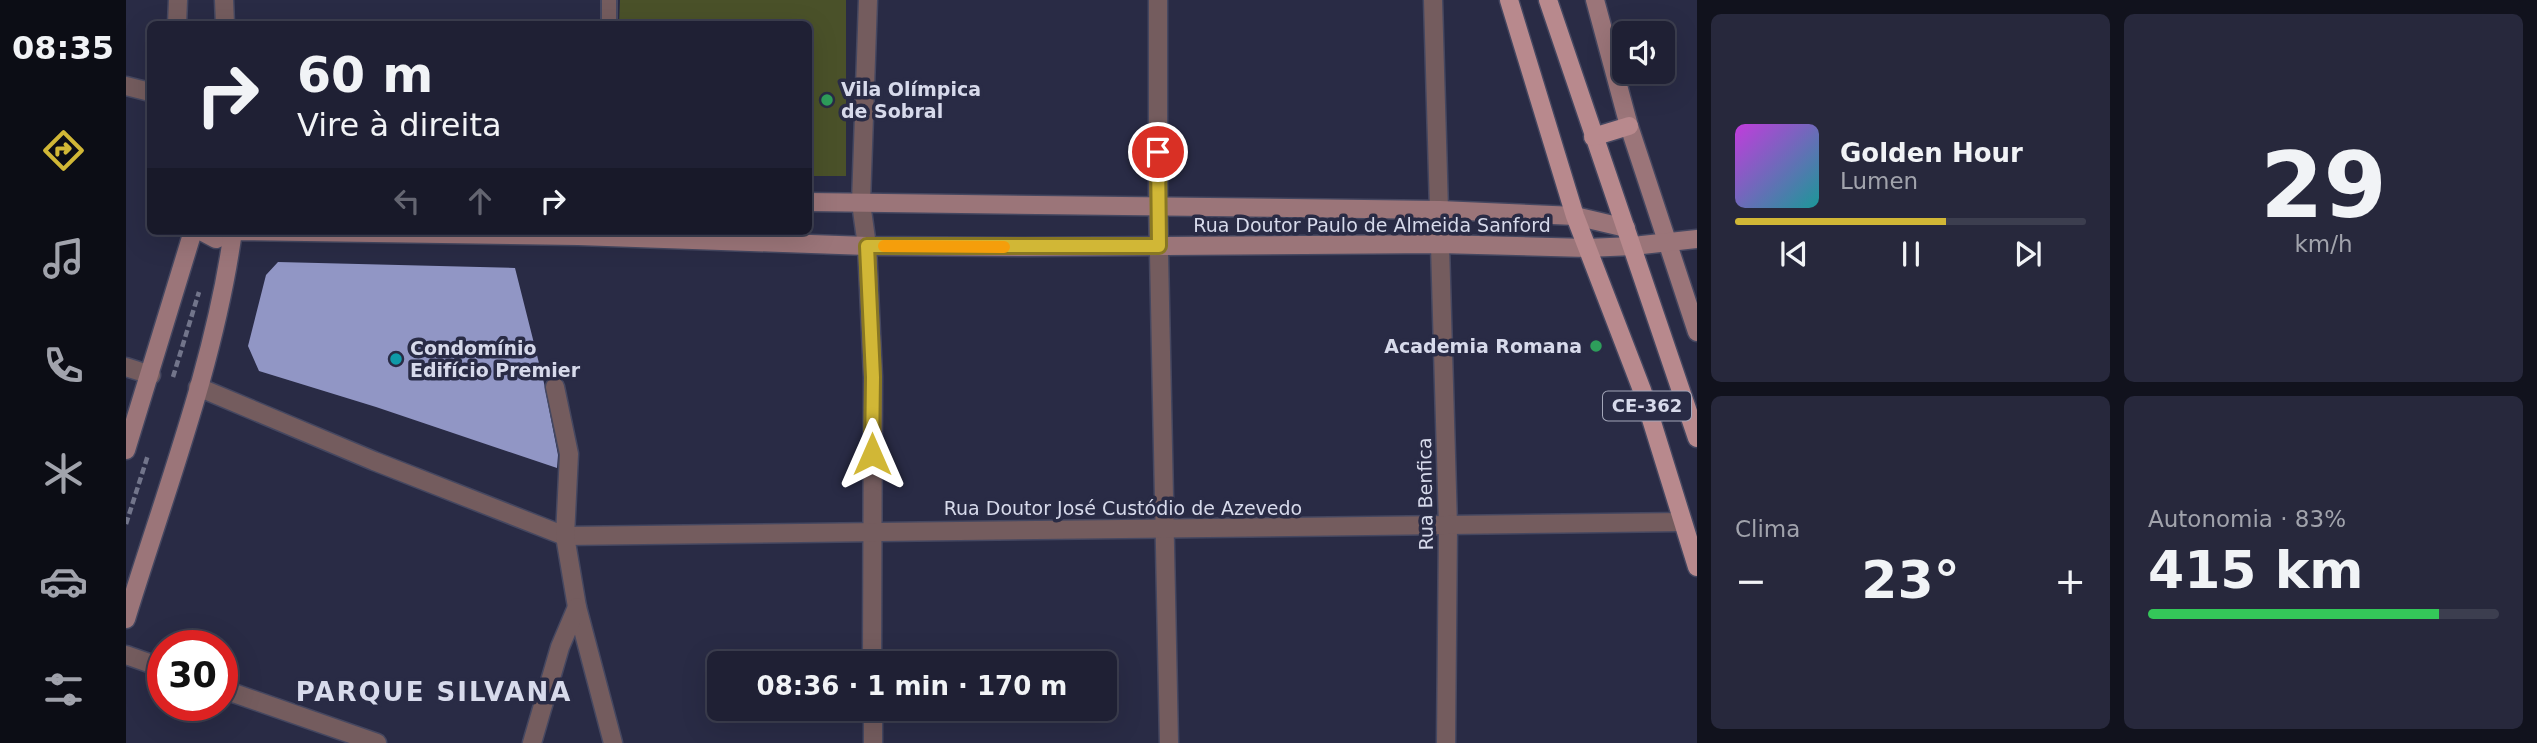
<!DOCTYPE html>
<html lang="pt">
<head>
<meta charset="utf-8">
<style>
  :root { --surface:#1f2034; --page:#27283c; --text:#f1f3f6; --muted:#a1a3ac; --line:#3c3e4f; --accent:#d1b736 }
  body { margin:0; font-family:"DejaVu Sans",sans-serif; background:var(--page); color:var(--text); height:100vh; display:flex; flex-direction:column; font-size:26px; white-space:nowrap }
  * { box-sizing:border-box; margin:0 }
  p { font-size:23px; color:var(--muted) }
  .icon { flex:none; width:38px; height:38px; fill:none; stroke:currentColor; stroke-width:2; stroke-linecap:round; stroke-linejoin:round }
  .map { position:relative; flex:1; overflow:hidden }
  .details { display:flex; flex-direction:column; gap:14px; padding:14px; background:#11121d; width:840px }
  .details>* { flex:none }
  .top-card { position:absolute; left:21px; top:21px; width:665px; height:214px; border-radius:10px; box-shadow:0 7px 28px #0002,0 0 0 2px var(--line); background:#1f2034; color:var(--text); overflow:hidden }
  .controls { position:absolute; left:1486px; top:21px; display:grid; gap:14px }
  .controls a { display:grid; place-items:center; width:63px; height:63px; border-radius:10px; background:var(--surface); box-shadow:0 7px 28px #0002,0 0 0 2px var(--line); font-size:35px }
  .speed { position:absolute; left:21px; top:630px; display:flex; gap:14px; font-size:35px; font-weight:700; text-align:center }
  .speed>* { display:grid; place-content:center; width:91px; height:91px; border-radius:50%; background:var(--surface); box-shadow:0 7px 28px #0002,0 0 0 2px var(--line); line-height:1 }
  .speed .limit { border:10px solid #d22; background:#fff; color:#111 }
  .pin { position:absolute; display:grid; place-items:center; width:60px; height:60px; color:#fff; margin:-30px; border:4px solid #fff; border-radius:50%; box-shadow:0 2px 7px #0007 }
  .me { position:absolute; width:77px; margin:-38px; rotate:0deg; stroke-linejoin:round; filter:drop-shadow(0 0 5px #0008) }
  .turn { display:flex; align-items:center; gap:24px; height:147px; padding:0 35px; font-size:32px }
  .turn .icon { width:91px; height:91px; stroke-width:2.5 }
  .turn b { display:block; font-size:49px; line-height:60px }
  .lanes { display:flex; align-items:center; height:66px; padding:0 35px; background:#0003; justify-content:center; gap:35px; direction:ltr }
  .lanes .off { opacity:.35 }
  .big { font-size:52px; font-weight:700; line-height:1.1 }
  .details .widget { flex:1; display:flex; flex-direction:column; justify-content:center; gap:10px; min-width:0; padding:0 24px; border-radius:10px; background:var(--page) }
  .details .dial { align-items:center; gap:0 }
  .dial b { font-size:91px; line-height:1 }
  .song { display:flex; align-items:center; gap:21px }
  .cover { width:84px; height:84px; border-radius:10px; background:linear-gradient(135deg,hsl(290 70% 55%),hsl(180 70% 35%)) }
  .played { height:7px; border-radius:4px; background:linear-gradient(90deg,var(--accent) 60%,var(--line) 60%) }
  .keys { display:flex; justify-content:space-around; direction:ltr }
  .heat { display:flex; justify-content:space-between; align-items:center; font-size:38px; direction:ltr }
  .charge { height:10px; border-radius:5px; background:linear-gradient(90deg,#34c759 83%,var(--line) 0) }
  .details .tiles { flex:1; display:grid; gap:14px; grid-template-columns:repeat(2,1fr) }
  .trip { position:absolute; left:581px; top:651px; width:410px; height:70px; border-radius:10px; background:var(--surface); box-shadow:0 7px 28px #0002,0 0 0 2px var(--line); font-weight:700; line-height:70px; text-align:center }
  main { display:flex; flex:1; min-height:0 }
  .dock { display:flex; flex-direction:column; width:126px; justify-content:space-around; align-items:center; background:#0c0d15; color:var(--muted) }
  .dock .icon { width:49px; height:49px }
  .dock .selected { color:var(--accent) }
  .dock b { font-size:32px; color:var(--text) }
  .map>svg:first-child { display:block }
  .green { fill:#4a5129 }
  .building { fill:#9196c5 }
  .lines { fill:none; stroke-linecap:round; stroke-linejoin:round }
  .lane-casing { stroke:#454760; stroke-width:18 }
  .street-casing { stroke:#454760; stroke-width:21 }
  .secondary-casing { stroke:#454760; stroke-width:21 }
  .primary-casing { stroke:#454760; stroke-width:21 }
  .path { stroke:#72758b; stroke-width:4.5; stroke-dasharray:7 3.5; stroke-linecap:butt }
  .lane { stroke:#745c5e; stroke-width:14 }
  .street { stroke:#745c5e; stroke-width:18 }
  .secondary { stroke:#9b7579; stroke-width:18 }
  .primary { stroke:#b8898d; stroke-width:18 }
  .route-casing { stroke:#887723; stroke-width:18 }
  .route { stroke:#d1b736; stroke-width:12 }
  .slow { stroke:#f59e0b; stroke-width:12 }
  .leisure-dot { fill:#2e9e5b; stroke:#292b45; stroke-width:2.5 }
  .culture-dot { fill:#0f9aa8; stroke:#292b45; stroke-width:2.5 }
  .labels { text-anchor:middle; stroke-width:7; stroke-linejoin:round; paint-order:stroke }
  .shield { fill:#292b45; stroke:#a3a6b9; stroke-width:2 }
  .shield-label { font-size:18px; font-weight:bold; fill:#d7daeb }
  .poi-label { font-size:19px; font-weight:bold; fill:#d7daeb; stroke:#292b45; text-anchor:start }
  .street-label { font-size:19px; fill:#d7daeb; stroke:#292b45 }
  .district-label { font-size:26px; font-weight:bold; letter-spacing:2px; fill:#d7daeb; stroke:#292b45 }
</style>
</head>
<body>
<main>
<nav class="dock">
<b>08:35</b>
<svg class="icon selected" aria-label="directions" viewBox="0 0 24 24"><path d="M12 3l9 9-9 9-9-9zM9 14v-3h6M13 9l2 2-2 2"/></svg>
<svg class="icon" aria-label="music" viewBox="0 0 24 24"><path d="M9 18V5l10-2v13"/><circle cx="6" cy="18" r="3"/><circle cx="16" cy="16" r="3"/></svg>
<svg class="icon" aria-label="phone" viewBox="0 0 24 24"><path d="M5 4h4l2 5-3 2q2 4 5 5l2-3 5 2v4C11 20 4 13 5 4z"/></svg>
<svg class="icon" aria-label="climate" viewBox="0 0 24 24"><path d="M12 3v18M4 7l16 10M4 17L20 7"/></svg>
<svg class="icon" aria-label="car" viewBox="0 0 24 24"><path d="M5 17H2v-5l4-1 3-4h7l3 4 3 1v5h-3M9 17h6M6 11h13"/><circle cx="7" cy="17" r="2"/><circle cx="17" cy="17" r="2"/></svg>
<svg class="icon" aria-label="filters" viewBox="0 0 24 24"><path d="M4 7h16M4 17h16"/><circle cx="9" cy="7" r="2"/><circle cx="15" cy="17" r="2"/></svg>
</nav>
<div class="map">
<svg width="1571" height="743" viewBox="0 0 1571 743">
  <rect width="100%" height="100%" fill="#292b45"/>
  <path class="green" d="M494 0H720V176H683L682 24H493Z"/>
  <path class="building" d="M152 262 389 268 418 383 432 455 431 468 250 407 133 371 122 346 140 275Z"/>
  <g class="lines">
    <defs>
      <path id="lane" d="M483 0V24"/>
      <g id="street">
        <path d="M98 0 99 24"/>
        <path d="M742 0 735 203 741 246 747 377 746 663"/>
        <path d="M1032 0V205L1043 743"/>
        <path d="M1307 0 1322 526 1320 743"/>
        <path d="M51 24 52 0"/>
        <path d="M0 86 24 92"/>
        <path d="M0 367 25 375"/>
        <path d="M72 387 248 461 439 536 1556 522"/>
        <path d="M429 387 443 454 439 536 451 607 487 743"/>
        <path d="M0 655 37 668"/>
        <path d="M96 689 251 743"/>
        <path d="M747 709V743"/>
        <path d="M406 743 434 647 451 607"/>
      </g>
      <g id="secondary">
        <path d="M1469 0 1503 126 1571 332"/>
        <path d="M682 202 1314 210 1449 216 1500 228"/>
        <path d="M75 231 90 239 107 231"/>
        <path d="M0 450 67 231"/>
        <path d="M0 619C39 492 89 363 107 231L452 236 741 246 899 247 1313 244 1461 248 1507 246 1571 239"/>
      </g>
      <g id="primary">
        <path d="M1383 0 1449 216 1516 390 1571 567"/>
        <path d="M1422 0 1571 438"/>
        <path d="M1467 137 1503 126"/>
      </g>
    </defs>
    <use href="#lane" class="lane-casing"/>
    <use href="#street" class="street-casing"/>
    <use href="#secondary" class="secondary-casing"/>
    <use href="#primary" class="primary-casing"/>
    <g class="path">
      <path d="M47 377 73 292"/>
      <path d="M0 524 22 455"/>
    </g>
    <use href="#lane" class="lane"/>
    <use href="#street" class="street"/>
    <use href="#secondary" class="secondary"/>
    <use href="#primary" class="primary"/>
  </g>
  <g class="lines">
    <defs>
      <path id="route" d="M746 454 747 377 741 246H1033L1032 152"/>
    </defs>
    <use href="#route" class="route-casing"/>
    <use href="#route" class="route"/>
    <path class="slow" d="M758 246 878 247"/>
  </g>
  <g class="leisure-dot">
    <circle cx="701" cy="100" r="7"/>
    <circle cx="1470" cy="346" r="7"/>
  </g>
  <circle class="culture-dot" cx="270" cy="359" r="7"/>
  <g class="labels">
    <rect class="shield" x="1477" y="391.5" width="88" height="29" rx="5"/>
    <g class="shield-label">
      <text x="1521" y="412">CE-362</text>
    </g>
    <g class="poi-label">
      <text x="715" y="96">Vila Olímpica<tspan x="715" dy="22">de Sobral</tspan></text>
      <text x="1456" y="353" text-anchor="end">Academia Romana</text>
      <text x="284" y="355">Condomínio<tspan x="284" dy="22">Edifício Premier</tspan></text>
    </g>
    <g class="street-label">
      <text x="1246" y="232">Rua Doutor Paulo de Almeida Sanford</text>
      <text transform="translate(1299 494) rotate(-91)" y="7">Rua Benfica</text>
      <text x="997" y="515">Rua Doutor José Custódio de Azevedo</text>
    </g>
    <g class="district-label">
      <text x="308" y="701">PARQUE SILVANA</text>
    </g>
  </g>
</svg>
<div class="controls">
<a><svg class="icon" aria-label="sound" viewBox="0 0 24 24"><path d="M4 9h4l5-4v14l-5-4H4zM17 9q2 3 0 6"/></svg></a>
</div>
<div class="speed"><div class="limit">30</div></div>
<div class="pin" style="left:1032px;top:152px;background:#d93025"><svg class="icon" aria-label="arrive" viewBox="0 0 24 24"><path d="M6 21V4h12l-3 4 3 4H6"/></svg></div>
<svg class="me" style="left:746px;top:454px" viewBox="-20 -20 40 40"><path d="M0-17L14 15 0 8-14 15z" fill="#d1b736" stroke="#fff" stroke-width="4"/></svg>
<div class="trip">08:36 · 1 min · 170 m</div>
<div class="top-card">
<div class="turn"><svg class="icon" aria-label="right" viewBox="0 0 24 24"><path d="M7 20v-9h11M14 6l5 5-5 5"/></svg><div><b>60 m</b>Vire à direita</div></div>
<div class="lanes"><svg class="icon off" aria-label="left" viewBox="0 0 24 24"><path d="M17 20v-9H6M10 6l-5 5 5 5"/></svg><svg class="icon off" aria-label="ahead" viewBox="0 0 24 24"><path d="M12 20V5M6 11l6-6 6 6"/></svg><svg class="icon" aria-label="right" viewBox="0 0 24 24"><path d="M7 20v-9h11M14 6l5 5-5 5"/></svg></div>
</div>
</div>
<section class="details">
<div class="tiles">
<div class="widget">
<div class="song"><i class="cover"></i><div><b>Golden Hour</b><p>Lumen</p></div></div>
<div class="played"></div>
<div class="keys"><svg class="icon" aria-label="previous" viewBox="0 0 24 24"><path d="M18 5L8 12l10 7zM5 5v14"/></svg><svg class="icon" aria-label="pause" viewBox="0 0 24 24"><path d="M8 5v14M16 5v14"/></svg><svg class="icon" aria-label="next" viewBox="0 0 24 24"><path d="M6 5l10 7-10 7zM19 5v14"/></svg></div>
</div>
<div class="widget dial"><b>29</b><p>km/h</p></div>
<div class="widget"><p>Clima</p>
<div class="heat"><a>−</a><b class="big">23°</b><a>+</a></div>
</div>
<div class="widget"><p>Autonomia · 83%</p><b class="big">415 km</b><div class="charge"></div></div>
</div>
</section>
</main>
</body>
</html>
